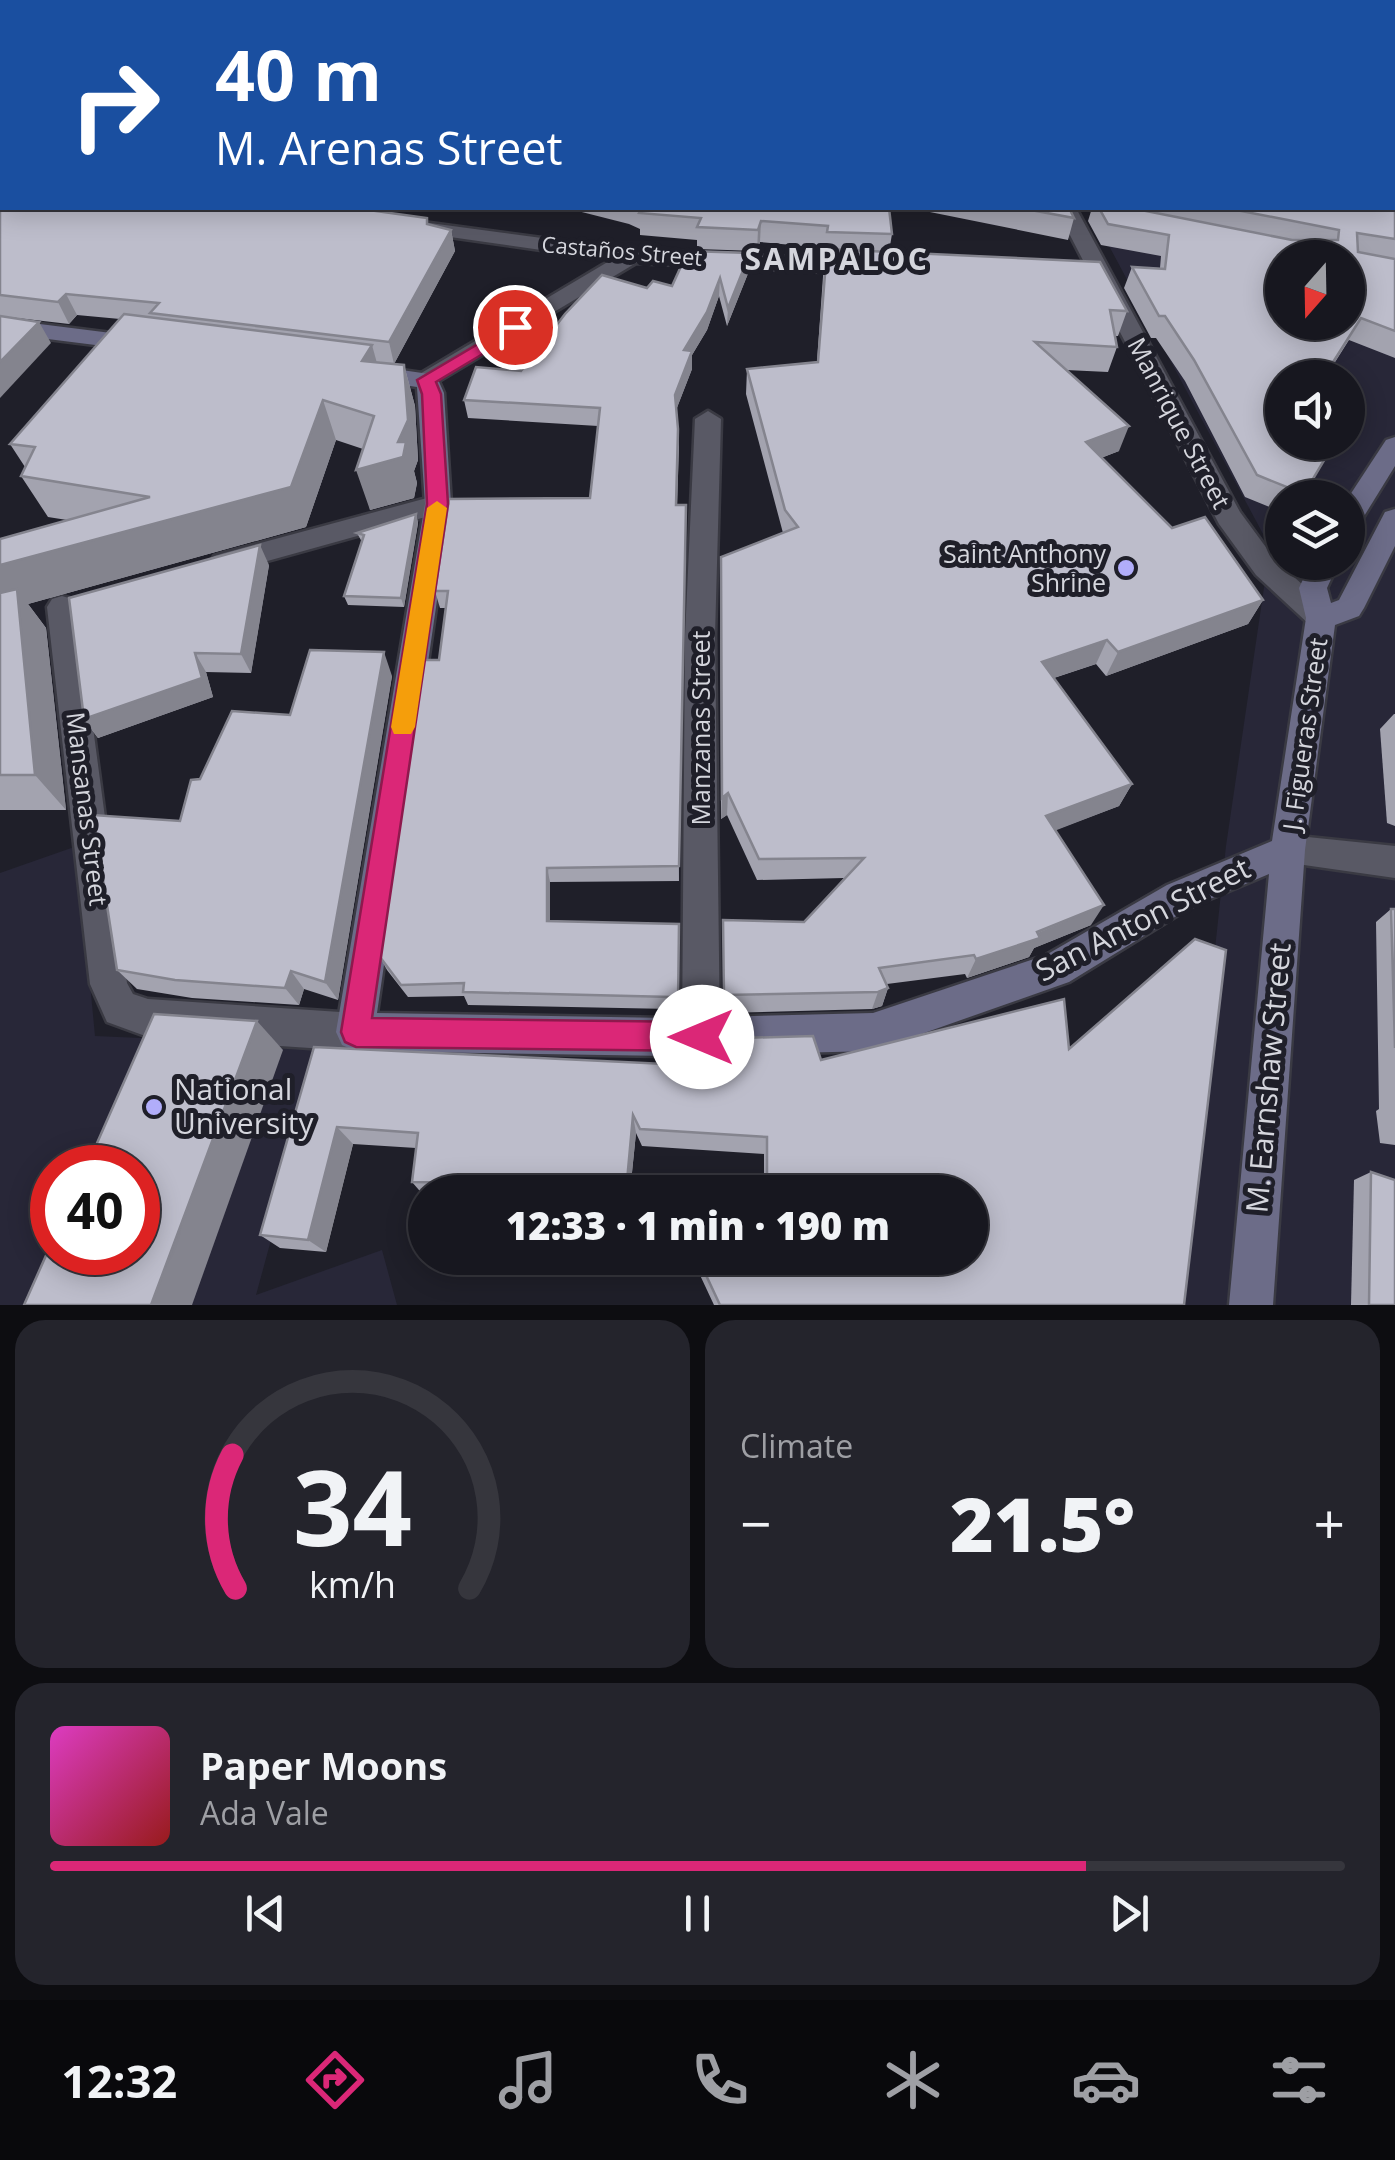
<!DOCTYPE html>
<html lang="en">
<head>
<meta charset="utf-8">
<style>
  :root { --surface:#17171f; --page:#24242c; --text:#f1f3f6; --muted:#9e9fa4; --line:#36363d; --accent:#db2777 }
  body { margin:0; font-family:"Open Sans",sans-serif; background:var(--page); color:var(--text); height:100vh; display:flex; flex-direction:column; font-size:38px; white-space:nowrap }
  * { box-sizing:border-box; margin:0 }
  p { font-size:32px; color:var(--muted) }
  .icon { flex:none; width:55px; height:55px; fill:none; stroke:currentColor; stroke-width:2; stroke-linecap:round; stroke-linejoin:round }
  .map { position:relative; height:1305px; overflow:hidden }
  .details { display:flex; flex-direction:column; gap:15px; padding:15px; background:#0d0d11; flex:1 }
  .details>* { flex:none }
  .banner { position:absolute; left:0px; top:0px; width:1395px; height:210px; box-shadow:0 5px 25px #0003,0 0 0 2px var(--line); background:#1a4fa0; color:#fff; overflow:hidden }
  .needle { width:65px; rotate:200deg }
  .controls { position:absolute; left:1265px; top:240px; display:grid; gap:20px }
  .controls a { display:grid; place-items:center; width:100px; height:100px; border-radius:50%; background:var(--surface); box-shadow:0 5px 25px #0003,0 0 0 2px var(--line); font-size:50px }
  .speed { position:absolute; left:30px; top:1145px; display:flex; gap:20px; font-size:50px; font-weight:700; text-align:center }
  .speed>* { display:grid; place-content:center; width:130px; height:130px; border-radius:50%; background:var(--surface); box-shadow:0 5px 25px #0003,0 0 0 2px var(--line); line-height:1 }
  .speed .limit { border:15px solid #d22; background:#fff; color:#111 }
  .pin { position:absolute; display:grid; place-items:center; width:85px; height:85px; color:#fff; margin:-42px; border:5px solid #fff; border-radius:50%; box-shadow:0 2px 10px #0007 }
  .me { position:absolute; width:110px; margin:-55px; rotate:270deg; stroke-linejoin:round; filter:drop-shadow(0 0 8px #0008) }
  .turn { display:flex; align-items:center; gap:35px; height:210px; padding:0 50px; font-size:45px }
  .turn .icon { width:130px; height:130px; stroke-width:2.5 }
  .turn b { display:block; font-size:70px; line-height:85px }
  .big { font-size:75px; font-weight:800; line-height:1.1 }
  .details .tile { flex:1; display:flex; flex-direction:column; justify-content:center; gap:15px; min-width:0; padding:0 35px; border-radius:30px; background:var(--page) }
  .details .dial { align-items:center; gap:0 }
  .dial svg { height:260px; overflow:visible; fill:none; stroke:var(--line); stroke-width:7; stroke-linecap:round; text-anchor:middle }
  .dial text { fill:var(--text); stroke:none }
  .song { display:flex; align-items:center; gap:30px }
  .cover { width:120px; height:120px; border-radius:15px; background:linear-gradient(135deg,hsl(310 70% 55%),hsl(0 70% 35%)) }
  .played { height:10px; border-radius:5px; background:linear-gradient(90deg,var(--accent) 80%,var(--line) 80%) }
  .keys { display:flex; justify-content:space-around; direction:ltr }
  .heat { display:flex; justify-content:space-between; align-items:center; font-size:55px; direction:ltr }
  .details .tiles { flex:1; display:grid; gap:15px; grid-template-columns:1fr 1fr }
  .tile:last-child { grid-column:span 2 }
  .trip { position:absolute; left:408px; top:1175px; width:580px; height:100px; border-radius:50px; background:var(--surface); box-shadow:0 5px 25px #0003,0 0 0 2px var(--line); font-weight:800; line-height:100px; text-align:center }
  .tabs { display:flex; height:160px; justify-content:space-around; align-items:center; background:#09090c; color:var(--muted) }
  .tabs .icon { width:70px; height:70px }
  .tabs .on { color:var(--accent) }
  .tabs b { font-size:45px; color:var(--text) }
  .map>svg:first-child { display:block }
  .built { fill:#282738; fill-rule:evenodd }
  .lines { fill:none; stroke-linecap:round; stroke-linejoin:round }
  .stream { fill:#07011f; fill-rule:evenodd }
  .street-casing { stroke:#3a3a43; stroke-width:5 }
  .secondary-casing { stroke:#3a3a43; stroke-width:5 }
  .street { fill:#595965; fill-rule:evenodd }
  .secondary { fill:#6c6c88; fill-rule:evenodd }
  .wall { fill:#a3a3af }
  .shaded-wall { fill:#84848e }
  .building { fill:#bdbdcb; stroke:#84848e; stroke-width:2.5; fill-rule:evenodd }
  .route { fill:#db2777; stroke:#8e194d; stroke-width:2.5 }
  .slow { fill:#f59e0b }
  .poi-dot { fill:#b1adfa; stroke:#1f1f29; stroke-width:4 }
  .labels { text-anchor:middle; stroke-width:10; stroke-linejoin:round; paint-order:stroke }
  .far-street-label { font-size:22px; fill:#d5d6dd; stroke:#1f1f29 }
  .street-label { font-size:25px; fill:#d5d6dd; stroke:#1f1f29 }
  .poi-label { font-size:25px; fill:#d5d6dd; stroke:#1f1f29; text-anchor:end }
  .far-district-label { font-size:30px; font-weight:bold; letter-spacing:2.5px; fill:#d5d6dd; stroke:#1f1f29 }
  .near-street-label { font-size:30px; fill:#d5d6dd; stroke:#1f1f29 }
  .near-poi-label { font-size:30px; fill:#d5d6dd; stroke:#1f1f29; text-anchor:start }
</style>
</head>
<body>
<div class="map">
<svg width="1395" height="1305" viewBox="0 0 1395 1305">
  <rect width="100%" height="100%" fill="#1f1f29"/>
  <g class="built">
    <path d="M1093 208H1395V1305H1177L1226 846 1270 547 1100 229ZM1282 258H1348V322H1282ZM1282 378H1348V442H1282ZM1282 498H1348V562H1282Z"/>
    <path d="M77 846 95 1036 324 1046 256 1295 382 1250 397 1305H0V873ZM52 1168H138V1252H52Z"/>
  </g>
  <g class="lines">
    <rect class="stream" x="1392" y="21" width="3" height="4"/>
    <defs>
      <g id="street">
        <path d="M1056 208H1076L1240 512 1276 561 1331 610 1336 618 1331 626 1321 629 1311 626 1256 575 1219 524Z"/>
        <path d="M415 221 632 250 867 260 878 267 867 274 636 263 427 388 418 385 415 380 418 375 611 260 408 231 405 227Z"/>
        <path d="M708 411 721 419 715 636 720 1037 714 1050 701 1056 688 1050 682 1037 685 636 695 419Z"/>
        <path d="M438 495 447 497 451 504 447 511 224 573 214 570 210 563 214 556 224 553Z"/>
        <path d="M62 596 72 599 77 607 127 983 133 994 148 999 355 1013 368 1019 374 1032 368 1045 355 1051 148 1037 107 1022 90 984 47 607 52 599Z"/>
        <path d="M1288 835 1395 846V878L1276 861 1271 850 1276 839Z"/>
      </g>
      <g id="secondary">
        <path d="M0 319 143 337 155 344 143 351 0 333Z"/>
        <path d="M367 365 436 375 444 393 451 504 377 1013 668 1018 873 1013 1046 955 1167 885 1272 841 1306 618 1299 588 1311 562H1339L1327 588 1331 603 1339 600 1385 512 1395 509V546L1364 608 1359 616 1335 625 1305 850 1273 1305H1229L1269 874 1191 907 1069 982 873 1051 668 1056 355 1051 342 1045 336 1032 425 504 417 387 358 378 355 373 358 368Z"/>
        <path d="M1395 437V466L1358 526 1348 529V498L1386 440Z"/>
      </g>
    </defs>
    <use href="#street" class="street-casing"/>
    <use href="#secondary" class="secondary-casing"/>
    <use href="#street" class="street"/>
    <use href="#secondary" class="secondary"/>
  </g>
  <g class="wall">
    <path d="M0 0H813L812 2H2V208L427 218 428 224 451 230 455 251 394 364 404 365 415 406 418 460 414 471 417 483 414 498 370 510 363 449 336 440 306 527 28 604 46 628 66 810H0V539L67 520 48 517 21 476 25 467 10 444 120 319 77 315 69 324 0 316Z"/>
    <path d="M885 0H1130V2H894Z"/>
    <path d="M1264 0H1358V2H1267Z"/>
    <rect x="1392" y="53" width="3" height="49"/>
    <path d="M1395 102V358L1349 340 1325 378H1282L1335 442 1302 498H1282V512L1245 497 1185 381 1156 338H1151L1124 288 1132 267 1160 268 1161 256 1101 245 1088 221 1092 208H1392V110Z"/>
    <path d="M566 208H889L892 234 889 252 1127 311 1118 336H1115L1117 347 1108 372 1066 370 1119 451 1101 458 1172 528 1263 600 1248 624 1106 676 1096 664 1054 678 1132 784 1119 806 1055 830 1091 925 1034 948 1029 957 967 978 965 974 887 984 888 988 882 1006 872 1009 723 1013V920L804 922 844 878 757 880 727 815 721 819 720 581 783 533 746 394 747 369 817 362 825 248 760 242 757 251 697 249V240L640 235V229L629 224Z"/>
    <path d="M910 208H1069L1074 218 1068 240Z"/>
    <path d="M749 271 727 326 719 296 707 330 692 355V369L676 410 679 447 677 505 679 881 550 882V921L679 924 678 1014H671V1009L468 1005 464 996 408 997 387 970 380 957 439 660 446 608H440L435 591 590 498 598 426 468 418 464 400 521 371 647 288 672 286Z"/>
    <path d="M416 514 418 523 404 607 348 605 344 596 362 542 357 533Z"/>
    <path d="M269 565 251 673 206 672 213 697 98 738 84 719Z"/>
    <path d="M392 676 338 1000 304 989 299 1005 192 998 137 989 117 970 180 821 200 779 290 715Z"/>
    <path d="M1394 714H1395V826L1387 823 1380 729Z"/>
    <path d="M1391 909H1395V1145L1380 1143 1376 1111 1379 1109 1376 922Z"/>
    <path d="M314 1047 665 1064 821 1060 1069 1049 1184 1305H714L692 1258H970V1192H764V1154L642 1146 636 1133 630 1192H425V1197L412 1182 416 1148 353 1144 326 1252 280 1248 260 1235Z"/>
    <path d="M1371 1172 1395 1305H1351L1354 1180Z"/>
  </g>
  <g class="shaded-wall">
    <path d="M761 221 760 242 757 251 758 230Z"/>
    <path d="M451 230 455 251 394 364 389 342Z"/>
    <path d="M750 253 749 271 727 326 728 308Z"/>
    <path d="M720 278 719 296 707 330 692 355V369L675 413V395L684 350Z"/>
    <path d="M66 294 77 315 69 324 58 302Z"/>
    <path d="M1361 318 1325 378H1323Z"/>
    <path d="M39 322 51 343 0 398V362Z"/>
    <path d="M372 345 383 385 362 361Z"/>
    <path d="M404 365 415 406 418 460 414 471 417 483 414 498 370 510 356 470 398 442Z"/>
    <path d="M323 400 336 440 306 527 28 604 46 628 66 810 35 775 0 612V565L291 487Z"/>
    <path d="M1129 426 1119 451 1077 467 1086 442Z"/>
    <path d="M416 514 418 523 404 607 401 598Z"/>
    <path d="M260 545 269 565 251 673 241 654Z"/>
    <path d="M1263 600 1248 624 1106 676 1118 652Z"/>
    <path d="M1107 640 1096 664 1032 685 1042 662Z"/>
    <path d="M384 652 392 676 338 1000 325 982Z"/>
    <path d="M195 653 206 672 213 697 98 738 84 719Z"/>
    <path d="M1132 784 1119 806 1036 838 1046 816Z"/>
    <path d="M728 793 727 815 721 819 722 798Z"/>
    <path d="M547 868 550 882V935L547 921Z"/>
    <path d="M1104 905 1091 925 1034 948 1029 957 967 978 976 959Z"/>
    <path d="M291 971 304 989 299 1005 285 988Z"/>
    <path d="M888 988 882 1006 872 1009 878 992Z"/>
    <path d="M257 1021 283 1050 192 1305H151Z"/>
    <path d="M633 1115 636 1133 630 1192H626Z"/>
    <path d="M337 1127 353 1144 326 1252 308 1240Z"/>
  </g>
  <g class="building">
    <path d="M0 0H809L808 2H2V208H354L427 218V224L451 230 389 342 150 313 159 303 66 294 58 302 0 295Z"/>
    <path d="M958 0H1125L1122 2H968Z"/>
    <path d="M1290 0H1356L1358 2H1292Z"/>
    <rect x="1392" y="53" width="3" height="32"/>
    <path d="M1393 120 1395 121V239L1357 233 1358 252 1395 259V331L1361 318 1323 378H1282V442H1335L1304 494 1257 475 1194 360 1165 316H1159L1132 267 1165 269 1169 235 1108 224 1099 208H1131L1292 240H1338L1339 230 1226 208H1392ZM1282 258H1348V322H1282Z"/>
    <path d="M638 208H889L892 234 827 232 828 226 761 221 758 230 697 227 701 218 639 213 641 209Z"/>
    <path d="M1020 208H1069L1074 218Z"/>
    <path d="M827 249 1100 262 1127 311 1110 310 1117 347 1035 342 1129 426 1086 442 1172 528 1205 517 1263 600 1118 652 1107 640 1042 662 1132 784 1046 816 1104 905 1037 932 1040 938 976 959 974 955 879 968 888 988 878 992 724 995 723 920 804 922 864 858 759 859 728 793 722 798 721 557 798 527 785 510 747 369 818 362Z"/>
    <path d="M688 251 750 253 728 308 720 278 707 312 684 350 692 351 675 395 678 429 676 505H686L679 866 547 868V921L679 924 678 1002H671V997L463 992 464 983 401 985 380 957 424 660H439L448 591H435L449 499 590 498 600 408 464 400 476 367 521 371 565 314 602 275 647 288 653 281 672 286Z"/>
    <path d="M124 314 372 345 362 361 404 365 408 420 398 442H406L403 457 356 470 374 416 323 400 291 487 0 565V539L150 497 21 476 35 447 10 444Z"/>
    <path d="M0 316 39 322 0 362Z"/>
    <path d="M1348 400 1358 403 1348 421Z"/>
    <path d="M416 514 401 598 344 596 364 535 357 533Z"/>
    <path d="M260 545 241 654 195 653 202 678 84 719 69 598Z"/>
    <path d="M17 589 35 775H0V593Z"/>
    <path d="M310 650 384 652 325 982 291 971 285 988 175 980 117 970 93 815 180 821 191 780 200 779 232 711 290 715Z"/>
    <path d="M1391 909H1395V1048Z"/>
    <path d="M1195 939 1226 950 1184 1305H720L698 1258H970V1192H767V1137L640 1129 633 1115 626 1192H488V1183L412 1182 418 1133 337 1127 308 1240 260 1235 314 1047 665 1064 667 1040 813 1036 821 1060 1064 999 1069 1049Z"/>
    <path d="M154 1014 257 1021 151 1305H24L52 1242V1252H138V1168H86Z"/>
    <path d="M1371 1172 1395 1180V1305H1369Z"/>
  </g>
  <path class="route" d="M515 322 524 327 521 331 436 382 441 394 448 504 372 1018 702 1022 712 1027 716 1037 712 1047 702 1051 356 1047 345 1042 341 1032 427 504 422 394 417 380Z"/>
  <path class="slow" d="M437 501 447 508 415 727 411 734H394L391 727 427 508Z"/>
  <g class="poi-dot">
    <circle cx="1126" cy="568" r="10"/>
    <circle cx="154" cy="1107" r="10"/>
  </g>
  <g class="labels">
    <g class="far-street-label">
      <text transform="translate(622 251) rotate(5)" y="8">Castaños Street</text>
    </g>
    <g class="street-label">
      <text transform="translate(1179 423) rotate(62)" y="9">Manrique Street</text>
      <text transform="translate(701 728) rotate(-90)" y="9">Manzanas Street</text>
      <text transform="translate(1305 734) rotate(-82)" y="9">J. Figueras Street</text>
      <text transform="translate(87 809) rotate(83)" y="9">Mansanas Street</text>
    </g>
    <g class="poi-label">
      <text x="1106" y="563">Saint Anthony<tspan x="1106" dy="29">Shrine</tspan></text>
    </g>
    <g class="far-district-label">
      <text x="837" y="270">SAMPALOC</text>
    </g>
    <g class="near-street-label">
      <text transform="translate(1143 920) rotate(-27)" y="10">San Anton Street</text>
      <text transform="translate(1269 1078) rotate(-85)" y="10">M. Earnshaw Street</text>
    </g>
    <g class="near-poi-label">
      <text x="174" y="1100">National<tspan x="174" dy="34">University</tspan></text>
    </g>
  </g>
</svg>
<div class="controls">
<a><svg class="needle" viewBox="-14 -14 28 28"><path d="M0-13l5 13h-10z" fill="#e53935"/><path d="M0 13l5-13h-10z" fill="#9e9fa4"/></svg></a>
<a><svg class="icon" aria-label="sound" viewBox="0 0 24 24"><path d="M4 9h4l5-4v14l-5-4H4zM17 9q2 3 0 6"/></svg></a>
<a><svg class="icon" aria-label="layers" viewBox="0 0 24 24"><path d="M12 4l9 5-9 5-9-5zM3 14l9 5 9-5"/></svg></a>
</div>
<div class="speed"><div class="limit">40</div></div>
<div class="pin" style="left:515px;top:327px;background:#d93025"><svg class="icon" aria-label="arrive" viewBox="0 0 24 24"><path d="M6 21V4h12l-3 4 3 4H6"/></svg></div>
<svg class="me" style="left:702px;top:1037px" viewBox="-20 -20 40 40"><circle r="19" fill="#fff"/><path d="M0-13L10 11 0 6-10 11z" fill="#db2777"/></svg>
<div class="trip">12:33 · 1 min · 190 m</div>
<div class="banner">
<div class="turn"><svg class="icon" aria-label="right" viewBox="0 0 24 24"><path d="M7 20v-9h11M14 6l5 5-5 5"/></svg><div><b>40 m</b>M. Arenas Street</div></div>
</div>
</div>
<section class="details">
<div class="tiles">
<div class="tile dial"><svg viewBox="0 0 100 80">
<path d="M14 69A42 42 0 1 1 86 69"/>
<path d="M14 69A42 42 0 0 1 13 28" stroke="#db2777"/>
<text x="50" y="56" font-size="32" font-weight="700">34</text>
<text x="50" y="72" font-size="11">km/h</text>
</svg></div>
<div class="tile"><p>Climate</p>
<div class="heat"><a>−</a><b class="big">21.5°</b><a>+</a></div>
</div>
<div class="tile">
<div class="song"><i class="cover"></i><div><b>Paper Moons</b><p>Ada Vale</p></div></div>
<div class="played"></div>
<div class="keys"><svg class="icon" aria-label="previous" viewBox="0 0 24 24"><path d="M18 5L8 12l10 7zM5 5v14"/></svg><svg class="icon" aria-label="pause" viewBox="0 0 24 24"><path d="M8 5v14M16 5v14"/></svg><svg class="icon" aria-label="next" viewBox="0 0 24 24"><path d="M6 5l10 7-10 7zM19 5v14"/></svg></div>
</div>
</div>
</section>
<nav class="tabs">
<b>12:32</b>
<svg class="icon on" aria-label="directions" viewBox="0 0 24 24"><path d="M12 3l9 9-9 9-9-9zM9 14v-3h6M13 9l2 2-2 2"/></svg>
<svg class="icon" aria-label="music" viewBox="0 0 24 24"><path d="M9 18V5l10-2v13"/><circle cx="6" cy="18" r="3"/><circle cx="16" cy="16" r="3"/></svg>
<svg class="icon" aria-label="phone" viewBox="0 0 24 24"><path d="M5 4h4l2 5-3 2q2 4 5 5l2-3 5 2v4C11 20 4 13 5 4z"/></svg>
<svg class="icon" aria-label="climate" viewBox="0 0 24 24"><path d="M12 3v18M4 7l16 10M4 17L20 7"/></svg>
<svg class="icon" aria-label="car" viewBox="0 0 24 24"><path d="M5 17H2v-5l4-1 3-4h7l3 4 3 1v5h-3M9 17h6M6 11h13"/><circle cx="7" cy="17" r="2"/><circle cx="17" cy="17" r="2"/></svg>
<svg class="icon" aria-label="filters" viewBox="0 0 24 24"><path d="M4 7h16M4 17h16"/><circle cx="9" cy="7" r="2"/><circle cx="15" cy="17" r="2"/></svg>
</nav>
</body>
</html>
